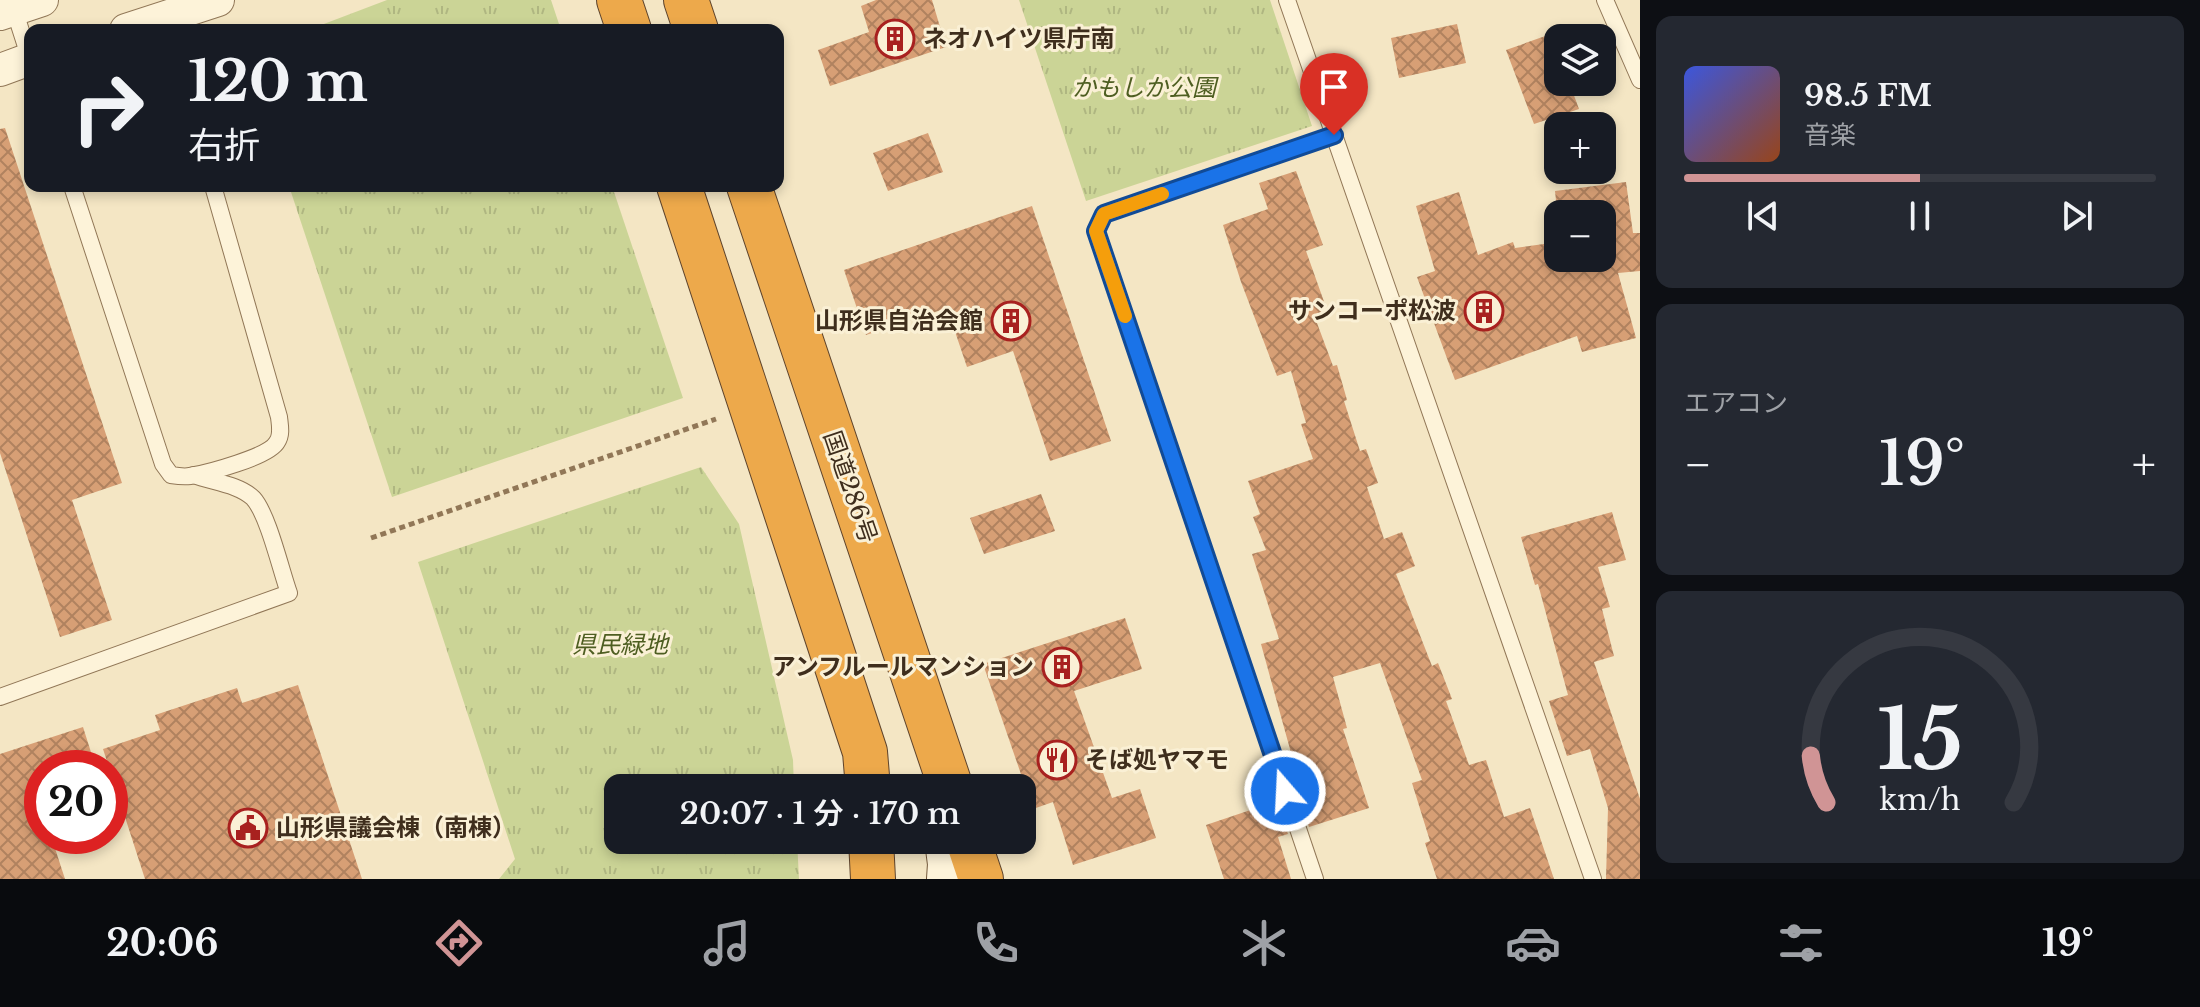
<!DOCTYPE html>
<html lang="ja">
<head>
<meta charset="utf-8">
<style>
  :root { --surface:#171b24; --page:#242831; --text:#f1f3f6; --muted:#9ea1a6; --line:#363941; --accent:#d09495 }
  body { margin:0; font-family:"Libre Baskerville","Noto Sans JP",serif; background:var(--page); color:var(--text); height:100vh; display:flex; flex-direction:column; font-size:30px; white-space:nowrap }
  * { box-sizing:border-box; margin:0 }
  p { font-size:26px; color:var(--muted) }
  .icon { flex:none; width:44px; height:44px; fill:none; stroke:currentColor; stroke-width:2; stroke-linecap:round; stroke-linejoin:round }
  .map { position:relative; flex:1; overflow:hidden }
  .sheet { display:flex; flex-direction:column; gap:16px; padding:16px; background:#0d0f14; width:560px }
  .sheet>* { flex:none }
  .hud { position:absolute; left:24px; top:24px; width:760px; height:168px; border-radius:16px; box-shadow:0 4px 12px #0003; background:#171b24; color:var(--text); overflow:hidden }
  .fabs { position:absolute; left:1544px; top:24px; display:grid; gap:16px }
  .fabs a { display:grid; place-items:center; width:72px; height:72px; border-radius:16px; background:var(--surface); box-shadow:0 4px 12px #0003; font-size:40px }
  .speed { position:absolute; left:24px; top:750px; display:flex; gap:16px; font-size:40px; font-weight:700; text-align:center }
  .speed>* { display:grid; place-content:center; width:104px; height:104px; border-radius:50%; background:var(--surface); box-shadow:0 4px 12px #0003; line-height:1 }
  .speed .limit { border:12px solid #d22; background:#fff; color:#111 }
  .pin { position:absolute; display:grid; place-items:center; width:68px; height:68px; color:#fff; margin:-82px -34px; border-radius:50% 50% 50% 0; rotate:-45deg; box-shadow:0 0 8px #0007 }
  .pin .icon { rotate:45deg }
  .me { position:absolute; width:88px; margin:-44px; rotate:341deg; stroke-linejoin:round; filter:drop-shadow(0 0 6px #0008) }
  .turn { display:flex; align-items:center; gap:28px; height:168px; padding:0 32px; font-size:36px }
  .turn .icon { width:104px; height:104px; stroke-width:2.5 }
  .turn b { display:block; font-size:56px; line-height:68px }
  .big { font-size:60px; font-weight:600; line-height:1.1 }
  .sheet .widget { flex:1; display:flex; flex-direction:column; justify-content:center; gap:12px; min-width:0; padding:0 28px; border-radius:16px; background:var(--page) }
  .sheet .dial { align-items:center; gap:0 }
  .dial svg { height:208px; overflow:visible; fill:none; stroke:var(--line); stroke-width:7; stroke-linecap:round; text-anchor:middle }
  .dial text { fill:var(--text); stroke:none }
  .song { display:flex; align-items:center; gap:24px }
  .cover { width:96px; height:96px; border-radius:12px; background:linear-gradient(135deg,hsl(230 70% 55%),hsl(20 70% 35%)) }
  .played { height:8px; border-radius:4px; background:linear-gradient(90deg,var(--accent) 50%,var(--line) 50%) }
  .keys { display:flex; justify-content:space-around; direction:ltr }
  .heat { display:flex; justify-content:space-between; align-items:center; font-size:44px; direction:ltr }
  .trip { position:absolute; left:604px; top:774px; width:432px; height:80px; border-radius:16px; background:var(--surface); box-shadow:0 4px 12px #0003; font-weight:600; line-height:80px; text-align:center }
  .dock { display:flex; height:128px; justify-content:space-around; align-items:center; background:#090b0e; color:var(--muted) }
  .dock .icon { width:56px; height:56px }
  .dock .active { color:var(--accent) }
  .dock b { font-size:36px; color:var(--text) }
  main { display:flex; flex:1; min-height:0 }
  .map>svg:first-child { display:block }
  .park { fill:url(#park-tufts) }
  .building { fill:url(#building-cross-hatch) }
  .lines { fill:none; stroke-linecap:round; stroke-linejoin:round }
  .lane-casing { stroke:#917757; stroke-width:18 }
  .street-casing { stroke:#917757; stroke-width:34 }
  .secondary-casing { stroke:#73583a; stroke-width:46 }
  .highway-casing { stroke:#5f442c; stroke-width:46 }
  .path { stroke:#917757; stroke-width:5; stroke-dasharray:6 4; stroke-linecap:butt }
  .lane { stroke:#fdf3d9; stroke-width:16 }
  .street { stroke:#fdf3d9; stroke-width:32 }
  .secondary { stroke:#fdf3d9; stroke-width:44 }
  .highway { stroke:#eda94b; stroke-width:44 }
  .route-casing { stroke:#114b97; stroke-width:20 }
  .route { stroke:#1a73e8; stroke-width:14 }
  .slow { stroke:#f59e0b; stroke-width:14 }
  .labels { text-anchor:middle; stroke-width:6; stroke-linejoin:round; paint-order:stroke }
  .poi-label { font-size:24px; font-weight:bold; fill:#3f2e1d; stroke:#faf0d5; text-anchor:start }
  .park-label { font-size:24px; font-style:italic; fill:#4e5e21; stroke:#faf0d5 }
  .street-label { font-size:24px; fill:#3f2e1d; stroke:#faf0d5 }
</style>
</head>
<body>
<main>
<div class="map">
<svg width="1640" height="879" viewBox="0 0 1640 879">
  <defs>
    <pattern id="park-tufts" width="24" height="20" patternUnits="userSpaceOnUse" patternTransform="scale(2)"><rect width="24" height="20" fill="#cbd496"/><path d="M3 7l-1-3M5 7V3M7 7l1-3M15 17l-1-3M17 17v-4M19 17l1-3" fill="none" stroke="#afb681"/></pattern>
    <pattern id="building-cross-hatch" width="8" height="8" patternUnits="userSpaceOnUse" patternTransform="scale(2)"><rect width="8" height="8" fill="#d79f75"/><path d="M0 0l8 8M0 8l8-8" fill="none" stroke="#b0825f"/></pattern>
  </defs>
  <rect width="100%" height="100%" fill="#f4e6c4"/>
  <g class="park">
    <path d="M387 0H551L561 30H308Z"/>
    <path d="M1019 0H1270L1312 126 1086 201Z"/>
    <path d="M289 186H612L683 398 392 497Z"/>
    <path d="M701 467 739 524 793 760 794 788H618V840H797L799 879H499L515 859 418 562Z"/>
  </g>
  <g class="building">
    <path d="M876 0H932L946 47 830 86 818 50 869 32 861 6Z"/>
    <path d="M1457 24 1466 63 1399 78 1391 38Z"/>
    <path d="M1551 34 1558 52V82H1569L1579 109 1534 124 1506 50Z"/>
    <path d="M5 128 122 483 72 500 112 620 60 637 0 453V129Z"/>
    <path d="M928 133 943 172 888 191 873 153Z"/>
    <path d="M1296 171 1323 245 1306 251 1327 310 1314 315 1333 366 1337 365 1347 400 1344 401 1360 451 1366 449 1378 483 1367 487 1384 539 1402 532 1415 566 1396 574 1432 666 1438 663 1452 699 1446 701 1469 765 1486 760 1504 817 1530 808 1554 879H1437L1425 843 1430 841 1412 783 1422 780 1380 663 1333 677 1347 728 1343 729 1369 808 1309 827 1298 795 1301 794 1290 761 1293 760 1261 644 1279 639 1252 554 1266 550 1253 517 1260 514 1248 481 1313 459 1301 424 1306 423 1291 371 1277 376 1241 282 1223 225 1268 209 1259 183Z"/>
    <path d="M1626 182 1633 233H1640V271L1618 273 1636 338 1582 352 1577 336 1455 380 1417 277 1435 271 1416 206 1459 192 1478 255 1513 242 1515 248 1558 242V258H1602V214H1558V220L1555 191Z"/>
    <path d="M1032 206 1111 441 1050 461 1013 351 967 367 947 308 866 335 844 270Z"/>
    <path d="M1041 494 1055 531 984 554 970 518Z"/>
    <path d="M1612 512 1626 560 1598 567 1610 607 1602 609 1614 656 1594 662 1640 799V879H1606L1608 808 1590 749 1567 756 1549 701 1568 695 1538 584 1535 585 1521 537Z"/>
    <path d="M1125 618 1142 669 1074 691 1112 798 1140 789 1156 838 1073 865 1053 802 1033 809 983 664Z"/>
    <path d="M298 685 362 879H145L103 749 160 730 155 715 237 688 242 703Z"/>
    <path d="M83 727 96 768H42V836H51L65 879H0V754Z"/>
    <path d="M1277 801 1288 834 1278 837 1291 879H1224L1206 825Z"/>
  </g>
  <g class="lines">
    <defs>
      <g id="lane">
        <path d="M1287 0 1593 879"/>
        <path d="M1605 0 1640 80"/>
        <path d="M14 9 30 59"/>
        <path d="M72 186 163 464 171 475C177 476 184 477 190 476 207 473 269 457 277 442 282 435 280 426 279 417L213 186"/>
        <path d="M0 697 289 593C281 571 268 514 253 498 238 484 212 482 194 475"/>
        <path d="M1315 879 1096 231 1104 214 1334 135"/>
      </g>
      <g id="street">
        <path d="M0 14 42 0"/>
        <path d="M126 30 218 0"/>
        <path d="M0 70 30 59"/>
      </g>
      <path id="secondary" d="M947 840 950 864 949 879"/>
      <g id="highway">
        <path d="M619 0 629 30"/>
        <path d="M686 0 696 30"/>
        <path d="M679 186 865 752 868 788"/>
        <path d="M749 186 951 788"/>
        <path d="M871 840 873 879"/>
        <path d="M968 840 981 879"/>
      </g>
    </defs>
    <use href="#lane" class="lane-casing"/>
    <use href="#street" class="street-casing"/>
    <use href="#secondary" class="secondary-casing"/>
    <use href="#highway" class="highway-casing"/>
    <path class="path" d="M371 538 716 419"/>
    <use href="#lane" class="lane"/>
    <use href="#street" class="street"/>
    <use href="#secondary" class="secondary"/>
    <use href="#highway" class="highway"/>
  </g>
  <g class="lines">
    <defs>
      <path id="route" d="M1285 791 1096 231 1104 214 1334 135"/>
    </defs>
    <use href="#route" class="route-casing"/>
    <use href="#route" class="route"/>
    <path class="slow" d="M1125 316 1096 231 1104 214 1162 194"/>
  </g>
  <defs>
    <symbol id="building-ring" viewBox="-11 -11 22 22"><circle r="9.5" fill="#faf0d5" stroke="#a8211f" stroke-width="1.5"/><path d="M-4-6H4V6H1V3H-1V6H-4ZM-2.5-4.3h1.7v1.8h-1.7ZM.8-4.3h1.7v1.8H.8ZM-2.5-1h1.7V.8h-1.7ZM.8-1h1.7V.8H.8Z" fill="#a8211f"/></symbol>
    <symbol id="restaurant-ring" viewBox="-11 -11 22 22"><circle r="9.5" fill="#faf0d5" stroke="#a8211f" stroke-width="1.5"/><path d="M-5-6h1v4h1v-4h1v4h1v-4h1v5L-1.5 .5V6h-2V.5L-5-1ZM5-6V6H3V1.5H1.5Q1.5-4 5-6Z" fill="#a8211f"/></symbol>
    <symbol id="civic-ring" viewBox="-11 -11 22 22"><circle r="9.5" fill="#faf0d5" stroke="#a8211f" stroke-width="1.5"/><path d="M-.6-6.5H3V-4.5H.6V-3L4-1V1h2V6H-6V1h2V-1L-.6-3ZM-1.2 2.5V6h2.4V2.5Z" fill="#a8211f"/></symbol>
  </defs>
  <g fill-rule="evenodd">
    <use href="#building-ring" x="873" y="17" width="44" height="44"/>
    <use href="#building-ring" x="1462" y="289" width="44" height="44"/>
    <use href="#building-ring" x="989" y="299" width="44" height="44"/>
    <use href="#building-ring" x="1040" y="645" width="44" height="44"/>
    <use href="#restaurant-ring" x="1035" y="738" width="44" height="44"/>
    <use href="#civic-ring" x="226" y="806" width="44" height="44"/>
  </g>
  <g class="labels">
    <g class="poi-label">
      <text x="923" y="47">ネオハイツ県庁南</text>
      <text x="1456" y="319" text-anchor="end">サンコーポ松波</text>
      <text x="983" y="329" text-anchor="end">山形県自治会館</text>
      <text x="1034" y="675" text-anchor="end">アンフルールマンション</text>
      <text x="1085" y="768">そば処ヤマモ</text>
      <text x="276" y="836">山形県議会棟（南棟）</text>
    </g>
    <g class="park-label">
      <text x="1144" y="96">かもしか公園</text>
      <text x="620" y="653">県民緑地</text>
    </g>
    <g class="street-label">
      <text transform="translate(850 487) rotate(71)" y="8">国道286号</text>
    </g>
  </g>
</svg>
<div class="fabs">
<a><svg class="icon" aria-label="layers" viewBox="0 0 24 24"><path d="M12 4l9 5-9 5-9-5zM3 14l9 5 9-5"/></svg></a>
<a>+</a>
<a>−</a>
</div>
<div class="speed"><div class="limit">20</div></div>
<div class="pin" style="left:1334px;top:135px;background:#d93025"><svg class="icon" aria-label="arrive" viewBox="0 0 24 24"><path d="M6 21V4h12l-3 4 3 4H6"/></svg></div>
<svg class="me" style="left:1285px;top:791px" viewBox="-20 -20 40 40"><circle r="17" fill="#1a73e8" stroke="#fff" stroke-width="3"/><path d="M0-11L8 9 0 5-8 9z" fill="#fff"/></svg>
<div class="trip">20:07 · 1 分 · 170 m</div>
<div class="hud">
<div class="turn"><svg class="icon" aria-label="right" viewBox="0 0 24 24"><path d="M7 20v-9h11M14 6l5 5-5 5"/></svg><div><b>120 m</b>右折</div></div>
</div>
</div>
<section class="sheet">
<div class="widget">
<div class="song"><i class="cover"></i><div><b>98.5 FM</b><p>音楽</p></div></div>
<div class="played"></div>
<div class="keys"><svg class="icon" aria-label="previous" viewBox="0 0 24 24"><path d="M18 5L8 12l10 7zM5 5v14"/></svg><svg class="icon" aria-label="pause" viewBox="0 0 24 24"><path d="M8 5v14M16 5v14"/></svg><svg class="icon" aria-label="next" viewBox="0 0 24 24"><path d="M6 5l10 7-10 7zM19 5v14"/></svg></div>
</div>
<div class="widget"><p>エアコン</p>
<div class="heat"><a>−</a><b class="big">19°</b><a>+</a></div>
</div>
<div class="widget dial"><svg viewBox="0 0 100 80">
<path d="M14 69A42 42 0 1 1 86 69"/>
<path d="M14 69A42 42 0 0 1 8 51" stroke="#d09495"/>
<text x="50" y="56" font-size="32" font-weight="700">15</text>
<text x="50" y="72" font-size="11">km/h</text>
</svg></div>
</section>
</main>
<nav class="dock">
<b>20:06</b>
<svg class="icon active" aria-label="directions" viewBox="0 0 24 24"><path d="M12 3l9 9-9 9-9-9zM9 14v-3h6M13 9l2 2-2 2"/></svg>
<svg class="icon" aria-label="music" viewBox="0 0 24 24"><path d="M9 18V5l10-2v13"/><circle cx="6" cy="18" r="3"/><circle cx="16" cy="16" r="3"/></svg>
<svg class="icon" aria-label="phone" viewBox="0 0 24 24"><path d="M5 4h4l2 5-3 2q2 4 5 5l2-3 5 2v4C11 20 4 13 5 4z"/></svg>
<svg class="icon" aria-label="climate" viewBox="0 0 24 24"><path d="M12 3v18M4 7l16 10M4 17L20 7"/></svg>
<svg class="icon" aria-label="car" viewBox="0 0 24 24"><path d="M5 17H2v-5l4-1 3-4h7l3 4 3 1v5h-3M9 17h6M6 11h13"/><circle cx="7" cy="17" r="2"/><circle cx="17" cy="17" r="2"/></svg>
<svg class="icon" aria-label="filters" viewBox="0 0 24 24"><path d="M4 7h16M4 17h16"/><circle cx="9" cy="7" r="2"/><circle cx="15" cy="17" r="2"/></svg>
<b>19°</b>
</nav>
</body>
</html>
